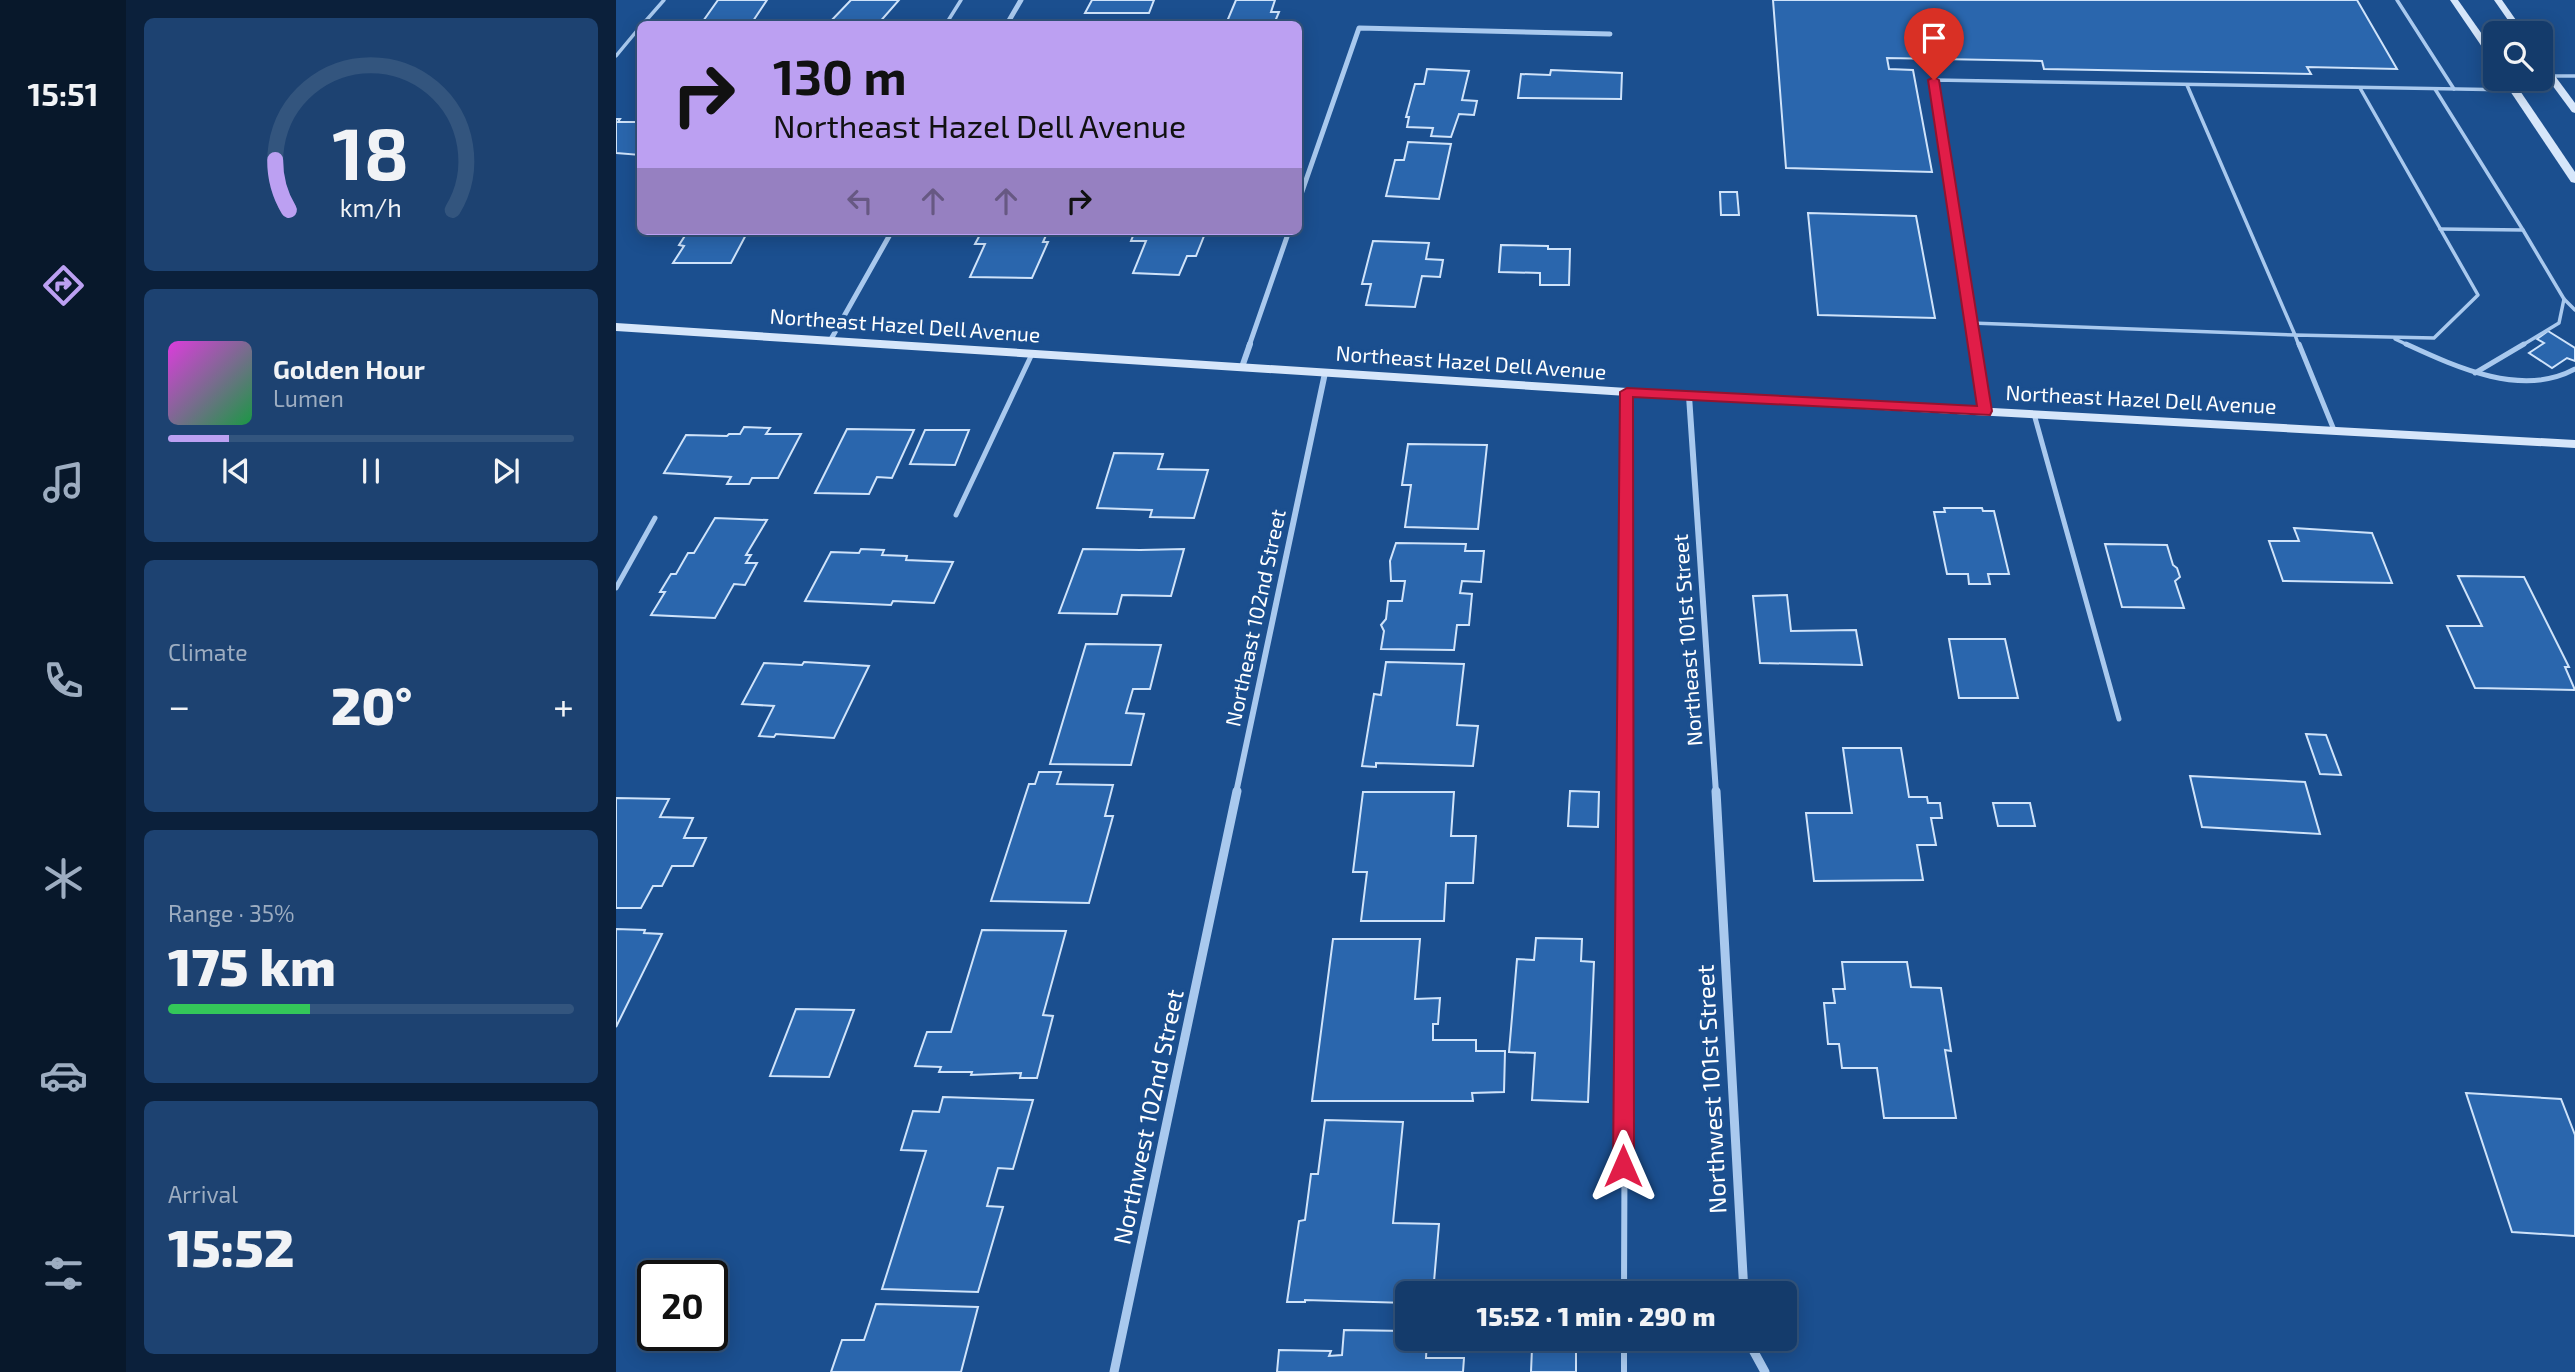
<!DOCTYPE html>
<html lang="en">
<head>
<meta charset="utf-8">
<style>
  :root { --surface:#143b6b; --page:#1d4271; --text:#f1f3f6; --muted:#9dadc1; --line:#33557e; --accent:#bca0f2 }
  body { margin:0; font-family:"Exo 2",sans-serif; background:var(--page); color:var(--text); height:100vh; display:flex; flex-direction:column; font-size:26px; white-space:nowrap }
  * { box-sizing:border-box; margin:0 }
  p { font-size:23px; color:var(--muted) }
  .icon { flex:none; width:38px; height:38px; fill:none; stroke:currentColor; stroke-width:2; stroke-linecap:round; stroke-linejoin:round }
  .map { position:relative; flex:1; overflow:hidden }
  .panel { display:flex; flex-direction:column; gap:18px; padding:18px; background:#0b203b; width:490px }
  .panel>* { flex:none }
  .guide { position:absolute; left:21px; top:21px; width:665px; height:214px; border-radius:10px; box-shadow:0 4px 18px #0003,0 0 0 2px var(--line); background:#bca0f2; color:#111; overflow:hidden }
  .tools { position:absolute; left:1867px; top:21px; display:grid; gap:14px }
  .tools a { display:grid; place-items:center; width:70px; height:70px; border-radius:10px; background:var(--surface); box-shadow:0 4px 18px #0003,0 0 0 2px var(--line); font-size:35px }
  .speed { position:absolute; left:21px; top:1260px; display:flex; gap:14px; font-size:35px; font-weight:700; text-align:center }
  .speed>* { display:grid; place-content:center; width:91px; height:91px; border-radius:50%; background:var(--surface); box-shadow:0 4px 18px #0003,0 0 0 2px var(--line); line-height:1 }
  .speed .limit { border:4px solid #111; border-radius:10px; background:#fff; color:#111 }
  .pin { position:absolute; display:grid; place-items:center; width:60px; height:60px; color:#fff; margin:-72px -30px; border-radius:50% 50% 50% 0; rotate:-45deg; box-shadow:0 0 7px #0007 }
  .pin .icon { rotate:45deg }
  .me { position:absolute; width:77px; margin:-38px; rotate:0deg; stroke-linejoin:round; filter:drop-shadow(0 0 5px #0008) }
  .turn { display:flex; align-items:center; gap:24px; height:147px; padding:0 21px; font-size:32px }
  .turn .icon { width:91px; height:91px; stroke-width:2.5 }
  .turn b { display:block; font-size:49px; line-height:60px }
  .lanes { display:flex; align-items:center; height:66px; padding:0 21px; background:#0003; justify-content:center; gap:35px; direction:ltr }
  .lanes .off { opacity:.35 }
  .big { font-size:52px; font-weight:800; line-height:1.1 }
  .panel .card { flex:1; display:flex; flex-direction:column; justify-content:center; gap:10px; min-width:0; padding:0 24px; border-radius:10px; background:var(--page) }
  .panel .dial { align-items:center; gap:0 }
  .dial svg { height:182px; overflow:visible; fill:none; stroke:var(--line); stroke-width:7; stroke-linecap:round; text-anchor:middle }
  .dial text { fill:var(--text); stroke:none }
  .song { display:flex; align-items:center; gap:21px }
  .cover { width:84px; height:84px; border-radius:10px; background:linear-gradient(135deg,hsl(300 70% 55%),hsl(140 70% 35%)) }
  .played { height:7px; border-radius:4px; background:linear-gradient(90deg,var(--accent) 15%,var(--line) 15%) }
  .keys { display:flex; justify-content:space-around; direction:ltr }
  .heat { display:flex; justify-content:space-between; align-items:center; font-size:38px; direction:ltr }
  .charge { height:10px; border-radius:5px; background:linear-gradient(90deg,#34c759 35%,var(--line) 0) }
  .trip { position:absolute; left:779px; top:1281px; width:402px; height:70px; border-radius:10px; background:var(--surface); box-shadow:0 4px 18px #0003,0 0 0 2px var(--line); font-weight:800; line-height:70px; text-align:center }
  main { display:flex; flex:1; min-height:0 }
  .menu { display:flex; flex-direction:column; width:126px; justify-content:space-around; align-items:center; background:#08182b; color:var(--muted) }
  .menu .icon { width:49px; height:49px }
  .menu .current { color:var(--accent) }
  .menu b { font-size:32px; color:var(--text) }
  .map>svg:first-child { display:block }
  .building { fill:#2a66ad; stroke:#cfe3fa; stroke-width:2 }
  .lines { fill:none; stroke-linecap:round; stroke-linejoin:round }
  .lane-far2 { stroke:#a9c9ee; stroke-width:3.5 }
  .lane-far1 { stroke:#a9c9ee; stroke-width:5 }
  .lane { stroke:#a9c9ee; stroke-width:6 }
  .street-far2 { stroke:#a9c9ee; stroke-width:5 }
  .street-far1 { stroke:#a9c9ee; stroke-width:6 }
  .street { stroke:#a9c9ee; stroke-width:9 }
  .secondary { fill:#d6e6fa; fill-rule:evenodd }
  .route { fill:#e11d48; stroke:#92132f; stroke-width:2 }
  .labels { text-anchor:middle; stroke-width:7; stroke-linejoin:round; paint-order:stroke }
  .street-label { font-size:21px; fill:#fff; stroke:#1b4f8f }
  .near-street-label { font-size:24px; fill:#fff; stroke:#1b4f8f }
</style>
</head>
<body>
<main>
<nav class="menu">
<b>15:51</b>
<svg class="icon current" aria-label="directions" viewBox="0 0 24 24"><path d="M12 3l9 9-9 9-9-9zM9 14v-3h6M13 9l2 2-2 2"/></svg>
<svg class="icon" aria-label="music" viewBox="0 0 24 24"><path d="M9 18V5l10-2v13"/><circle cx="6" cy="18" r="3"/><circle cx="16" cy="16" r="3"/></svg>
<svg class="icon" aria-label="phone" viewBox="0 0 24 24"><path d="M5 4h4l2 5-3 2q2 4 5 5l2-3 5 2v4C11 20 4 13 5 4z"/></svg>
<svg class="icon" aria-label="climate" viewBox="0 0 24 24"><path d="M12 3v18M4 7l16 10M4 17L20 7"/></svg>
<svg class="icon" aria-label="car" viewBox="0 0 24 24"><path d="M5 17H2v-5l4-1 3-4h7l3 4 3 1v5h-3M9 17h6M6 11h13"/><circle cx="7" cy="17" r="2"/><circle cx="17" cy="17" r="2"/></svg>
<svg class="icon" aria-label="filters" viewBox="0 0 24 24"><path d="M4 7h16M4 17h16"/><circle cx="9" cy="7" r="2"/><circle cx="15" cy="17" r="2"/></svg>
</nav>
<section class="panel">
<div class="card dial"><svg viewBox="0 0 100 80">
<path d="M14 69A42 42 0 1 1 86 69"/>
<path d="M14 69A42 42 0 0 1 8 47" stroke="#bca0f2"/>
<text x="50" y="56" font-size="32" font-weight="700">18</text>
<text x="50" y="72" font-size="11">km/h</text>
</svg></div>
<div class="card">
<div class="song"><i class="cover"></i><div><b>Golden Hour</b><p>Lumen</p></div></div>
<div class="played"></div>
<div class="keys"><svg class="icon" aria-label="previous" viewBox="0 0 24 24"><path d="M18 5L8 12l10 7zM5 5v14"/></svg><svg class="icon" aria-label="pause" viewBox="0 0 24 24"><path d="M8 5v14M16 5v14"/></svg><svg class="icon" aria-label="next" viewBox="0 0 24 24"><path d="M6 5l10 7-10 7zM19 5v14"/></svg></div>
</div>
<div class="card"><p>Climate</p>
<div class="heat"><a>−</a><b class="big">20°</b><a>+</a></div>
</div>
<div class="card"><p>Range · 35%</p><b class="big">175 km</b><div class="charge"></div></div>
<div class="card"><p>Arrival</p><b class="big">15:52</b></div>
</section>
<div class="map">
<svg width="1959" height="1372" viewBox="0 0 1959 1372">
  <rect width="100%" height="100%" fill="#1b4f8f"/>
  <g class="building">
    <path d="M102 0H151L135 24H85Z"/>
    <path d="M235 0H283L262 24H212Z"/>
    <path d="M476 0H538L533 13H469Z"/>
    <path d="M620 0H659L655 12H663L658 24H597H610Z"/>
    <path d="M1157 0H1741L1781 69 1691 67 1695 74 1428 69 1426 61 1271 58 1273 69 1297 70 1316 172 1170 168Z"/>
    <path d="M811 69 853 71 846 100 861 101 858 115 843 114 835 137 815 136 817 128 791 127 793 117H790L799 84H808Z"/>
    <path d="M935 70 1006 73 1005 99 902 98 905 74 934 75Z"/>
    <path d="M0 119H4L2 122H24V155L0 153Z"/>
    <path d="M792 142 835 144 823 199 770 196 779 160H788Z"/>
    <path d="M1104 192H1121L1123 215H1105Z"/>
    <path d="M1192 213 1300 216 1319 318 1202 315Z"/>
    <path d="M72 231H132L115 263H57L68 246 63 245Z"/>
    <path d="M366 231H432L427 242H432L416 278 354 277 369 244H359Z"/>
    <path d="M519 231H590L580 256H571L563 275 517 273 530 241H515Z"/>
    <path d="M757 241 813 243 810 259 827 260 824 277 806 276 799 307 750 305 755 284H746Z"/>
    <path d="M885 245 932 246V249H954L953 285H924V273L883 272Z"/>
    <path d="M1932 331 1959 348V361L1951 358 1936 368 1913 353 1928 343 1921 339Z"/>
    <path d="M128 427 154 428 150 434H185L162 478H136L133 484H111L115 477 48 473 70 435 111 436 113 434H124Z"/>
    <path d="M231 429 298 430 276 478 261 477 253 494 199 493Z"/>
    <path d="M309 430H353L339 465 294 464Z"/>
    <path d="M792 444 871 445 862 529 789 527 795 485H786Z"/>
    <path d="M498 453 547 454 542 469 592 470 578 518 534 517 536 510 481 508Z"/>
    <path d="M1328 508H1366L1367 511H1378L1393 574H1372L1374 584H1353L1352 574H1331L1318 512H1329Z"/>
    <path d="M99 518 151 520 130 555H135L130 563H141L129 585 118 584 99 618 35 615 49 592H44L55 574H60L72 553H78Z"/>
    <path d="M1678 528 1756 533 1776 583 1667 581 1653 541H1683Z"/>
    <path d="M780 543 850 544 849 551H868L865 582 846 581 844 593 856 594 853 625H841L838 650 765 649 768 631 765 625 770 619 772 601H786L789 581H775L774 561Z"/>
    <path d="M1489 544 1551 545 1557 565 1561 568 1564 577 1559 581 1568 608 1506 607Z"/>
    <path d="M245 549 268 550 266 555 291 556 290 560 337 562 318 603 277 601 275 605 189 601 215 552 243 553Z"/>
    <path d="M467 549 524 550 568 549 555 596 506 595 501 614 443 613Z"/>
    <path d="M1842 576 1908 577 1953 667H1949L1959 690 1859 688 1831 626H1866Z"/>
    <path d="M1171 595 1175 631 1240 630 1246 665 1144 663 1137 596Z"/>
    <path d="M1333 639H1389L1402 698H1343Z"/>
    <path d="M470 644 545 645 534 689H517L510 713 528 714 515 765 434 764Z"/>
    <path d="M188 662 253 666 218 738 160 734 158 737 143 736 158 706 126 704 148 663 186 665Z"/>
    <path d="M770 662 848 664 841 725 862 726 857 766 760 763V767L746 766 758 694 765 695Z"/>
    <path d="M1690 734 1710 735 1725 775 1704 774Z"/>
    <path d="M1227 748H1285L1293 797H1311L1312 803H1324L1326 818H1315L1320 845H1301L1307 880 1198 881 1190 813H1236Z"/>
    <path d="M423 772H445L441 784 497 785 489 816H497L473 903 375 901 413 784H419Z"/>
    <path d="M1574 776 1689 782 1704 834 1586 827Z"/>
    <path d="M954 791 983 792 982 827 952 826Z"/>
    <path d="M747 792H838L835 836H860L857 883H830L828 921H745L751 872H737Z"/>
    <path d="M0 798 53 799 44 817 77 818 68 838H90L77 866H56L46 886H37L25 908H0Z"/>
    <path d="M1377 803H1414L1419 826H1382Z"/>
    <path d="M0 929 29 930 28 933 46 934 0 1027Z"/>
    <path d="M366 930 450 931 427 1015 437 1016 421 1078H404L405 1073 355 1075 356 1072H323L325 1067 299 1066 311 1032H335Z"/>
    <path d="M920 938 966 939 965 961 978 962 972 1102 916 1100 919 1053 893 1052 901 959 918 960Z"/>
    <path d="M717 939H804L799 999 824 998 822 1024H817V1040H860V1051H889L888 1092 856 1093 857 1101H696Z"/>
    <path d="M1226 962H1291L1295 987 1325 988 1335 1051 1329 1050 1340 1118H1268L1261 1068H1226L1223 1044H1212L1208 1003H1219L1217 989H1229Z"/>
    <path d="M180 1009 238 1010 213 1077 154 1076Z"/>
    <path d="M1850 1093 1945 1099 1959 1135V1236L1896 1232Z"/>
    <path d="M327 1097 417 1100 397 1169 382 1168 371 1206 387 1207 362 1292 266 1289 310 1151 285 1150 297 1111 323 1112Z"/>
    <path d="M709 1120 787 1122 777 1223 823 1224 817 1293H791V1303L689 1300V1302H671L683 1221 689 1220 695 1174H702Z"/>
    <path d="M260 1304 362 1307 345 1372H215L226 1340H248Z"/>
    <path d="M728 1330 791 1331V1339H811L810 1358H848L847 1372H661L663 1350 715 1351 713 1356 726 1355Z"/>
    <path d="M916 1348H960V1372H915Z"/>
  </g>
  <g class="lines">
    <g class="lane-far2">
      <path d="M1781 0 1838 89"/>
      <path d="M27 24 48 0"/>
      <path d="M330 24 345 0"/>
      <path d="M0 56 24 27"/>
      <path d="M1934 76H1959"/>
      <path d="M1819 89 1907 230 1824 229"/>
      <path d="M1907 230 1948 299 1959 310"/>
      <path d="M244 231 275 232"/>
      <path d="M1355 323 1679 335 1571 85"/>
      <path d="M1779 339 1794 346"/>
      <path d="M1359 346 1318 80 1899 90"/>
      <path d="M1683 346 1679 335 1818 338 1862 295 1744 88"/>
      <path d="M1905 346 1943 323 1948 299"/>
    </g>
    <g class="lane-far1">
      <path d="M1359 344 1369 411"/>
      <path d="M1683 344 1718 430"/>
      <path d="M1790 344C1840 367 1906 398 1959 369"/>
      <path d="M1859 373 1908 344"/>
      <path d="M1418 414 1503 719"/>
      <path d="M340 515 416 354"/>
      <path d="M0 588 39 518"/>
      <path d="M1010 793 1011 392"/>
    </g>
    <g class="lane">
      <path d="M1008 1293 1010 791"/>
      <path d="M1008 1339V1372"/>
    </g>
    <g class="street-far2">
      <path d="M391 24 405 0"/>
      <path d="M682 203 743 28 994 34"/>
      <path d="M214 341 276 231"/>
      <path d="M633 346 673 231"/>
    </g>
    <g class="street-far1">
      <path d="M626 367 634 344"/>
      <path d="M1073 396 1100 793"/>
      <path d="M620 793 709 373"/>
    </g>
    <g class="street">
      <path d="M1100 791 1128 1293"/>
      <path d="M1131 1339 1149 1372"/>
      <path d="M498 1372 621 791"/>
    </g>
    <g class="secondary">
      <path d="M1834 0H1842L1880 54V64L1877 63Z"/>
      <path d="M1878 0H1886L1909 33H1901Z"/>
      <path d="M1925 60 1928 61 1959 103V113L1956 112 1925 70Z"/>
      <path d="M1886 79H1896L1959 172V183L1955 182Z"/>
      <path d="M0 323 1011 388 1959 440V448L1011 396 0 331Z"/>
    </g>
  </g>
  <path class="route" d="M1318 77 1323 80 1376 411 1374 415 1017 397 1018 1166 1015 1173 1007 1176 1000 1173 997 1166 1004 392 1011 388 1361 406 1312 80Z"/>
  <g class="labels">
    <g class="street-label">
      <text transform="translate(289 326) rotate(4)" y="7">Northeast Hazel Dell Avenue</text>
      <text transform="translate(855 363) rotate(4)" y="7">Northeast Hazel Dell Avenue</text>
      <text transform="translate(1525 400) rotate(3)" y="7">Northeast Hazel Dell Avenue</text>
      <text transform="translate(640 618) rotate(-78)" y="7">Northeast 102nd Street</text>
      <text transform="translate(1072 640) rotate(-94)" y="7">Northeast 101st Street</text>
    </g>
    <g class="near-street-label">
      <text transform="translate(1096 1089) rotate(-93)" y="8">Northwest 101st Street</text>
      <text transform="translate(533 1117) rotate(-78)" y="8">Northwest 102nd Street</text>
    </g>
  </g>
</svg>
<div class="tools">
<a><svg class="icon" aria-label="search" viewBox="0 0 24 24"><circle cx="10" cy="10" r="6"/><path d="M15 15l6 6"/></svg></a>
</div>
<div class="speed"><div class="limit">20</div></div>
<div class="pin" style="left:1318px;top:80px;background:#d93025"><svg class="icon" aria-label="arrive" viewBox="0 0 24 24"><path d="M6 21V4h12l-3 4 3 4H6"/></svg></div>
<svg class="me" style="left:1007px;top:1166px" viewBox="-20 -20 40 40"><path d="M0-17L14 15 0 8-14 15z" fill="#e11d48" stroke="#fff" stroke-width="4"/></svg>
<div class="trip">15:52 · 1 min · 290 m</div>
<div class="guide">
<div class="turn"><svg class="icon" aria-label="right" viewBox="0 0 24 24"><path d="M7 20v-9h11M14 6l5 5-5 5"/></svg><div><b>130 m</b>Northeast Hazel Dell Avenue</div></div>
<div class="lanes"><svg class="icon off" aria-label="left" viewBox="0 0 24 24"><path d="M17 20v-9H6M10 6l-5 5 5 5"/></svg><svg class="icon off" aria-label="ahead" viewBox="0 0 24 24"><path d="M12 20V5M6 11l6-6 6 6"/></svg><svg class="icon off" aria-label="ahead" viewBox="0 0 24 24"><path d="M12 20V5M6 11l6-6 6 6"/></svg><svg class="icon" aria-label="right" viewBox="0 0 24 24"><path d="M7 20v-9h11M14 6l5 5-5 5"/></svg></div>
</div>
</div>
</main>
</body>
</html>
